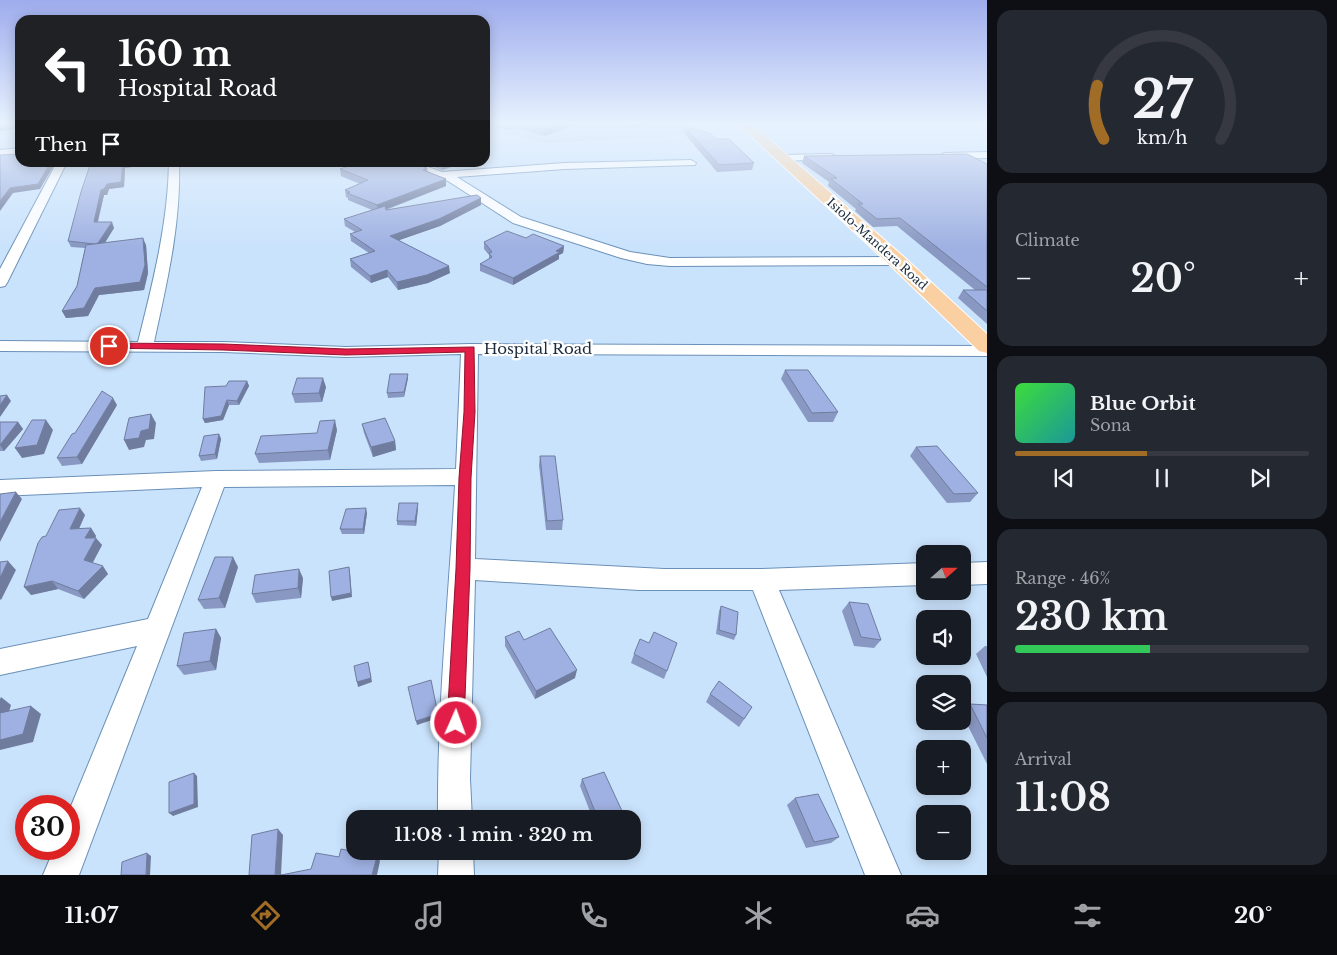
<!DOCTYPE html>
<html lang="en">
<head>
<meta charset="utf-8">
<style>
  :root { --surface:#171b24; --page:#242831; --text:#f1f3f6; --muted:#9ea1a6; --line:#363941; --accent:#a16c25 }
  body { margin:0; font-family:"Libre Baskerville",serif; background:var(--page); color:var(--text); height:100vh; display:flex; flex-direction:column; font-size:19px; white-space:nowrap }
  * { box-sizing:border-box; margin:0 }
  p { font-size:16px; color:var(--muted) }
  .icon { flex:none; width:28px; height:28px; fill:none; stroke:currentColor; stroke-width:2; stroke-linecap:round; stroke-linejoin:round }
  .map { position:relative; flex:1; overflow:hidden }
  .panel { display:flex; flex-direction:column; gap:10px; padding:10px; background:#0d0f14; width:350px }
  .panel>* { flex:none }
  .hud { position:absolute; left:15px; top:15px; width:475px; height:152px; border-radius:15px; box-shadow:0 2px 12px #0003; background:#202124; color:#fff; overflow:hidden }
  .needle { width:32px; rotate:69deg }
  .tools { position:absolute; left:916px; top:545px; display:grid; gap:10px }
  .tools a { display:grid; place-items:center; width:55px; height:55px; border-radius:10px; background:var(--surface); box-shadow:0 2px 12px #0003; font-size:25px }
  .speed { position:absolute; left:15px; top:795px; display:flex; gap:10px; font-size:25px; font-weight:700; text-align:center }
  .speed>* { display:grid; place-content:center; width:65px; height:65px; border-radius:50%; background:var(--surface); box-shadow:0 2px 12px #0003; line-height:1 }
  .speed .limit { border:8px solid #d22; background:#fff; color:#111 }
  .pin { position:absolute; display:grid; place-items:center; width:42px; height:42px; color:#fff; margin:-21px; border:2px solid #fff; border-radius:50%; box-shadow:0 1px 5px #0007 }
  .me { position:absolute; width:55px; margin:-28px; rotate:2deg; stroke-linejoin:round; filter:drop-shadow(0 0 4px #0008) }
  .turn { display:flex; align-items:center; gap:18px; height:105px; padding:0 20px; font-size:22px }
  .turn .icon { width:65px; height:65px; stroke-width:2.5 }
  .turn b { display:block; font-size:35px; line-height:42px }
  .then { display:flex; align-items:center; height:48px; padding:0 20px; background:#0003; gap:10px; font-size:19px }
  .big { font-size:38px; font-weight:600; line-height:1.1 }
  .panel .card { flex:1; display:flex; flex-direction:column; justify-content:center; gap:8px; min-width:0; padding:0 18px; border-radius:15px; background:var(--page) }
  .panel .dial { align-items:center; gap:0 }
  .dial svg { height:130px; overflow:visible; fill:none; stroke:var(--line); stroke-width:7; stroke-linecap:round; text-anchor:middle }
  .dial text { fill:var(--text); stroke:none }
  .song { display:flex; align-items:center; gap:15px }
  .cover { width:60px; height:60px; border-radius:8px; background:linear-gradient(135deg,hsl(120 70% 55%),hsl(180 70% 35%)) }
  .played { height:5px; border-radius:2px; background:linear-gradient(90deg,var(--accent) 45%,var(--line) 45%) }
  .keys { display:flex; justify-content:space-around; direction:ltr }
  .heat { display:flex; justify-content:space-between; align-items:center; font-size:28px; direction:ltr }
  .charge { height:8px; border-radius:4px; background:linear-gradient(90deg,#34c759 46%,var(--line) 0) }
  .trip { position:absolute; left:346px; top:810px; width:295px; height:50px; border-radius:15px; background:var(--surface); box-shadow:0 2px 12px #0003; font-weight:600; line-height:50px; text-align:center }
  .tab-bar { display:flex; height:80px; justify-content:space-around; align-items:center; background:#090b0e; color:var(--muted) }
  .tab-bar .icon { width:35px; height:35px }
  .tab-bar .on { color:var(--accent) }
  .tab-bar b { font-size:22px; color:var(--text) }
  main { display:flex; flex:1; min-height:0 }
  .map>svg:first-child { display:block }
  .built { fill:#b8d3f0 }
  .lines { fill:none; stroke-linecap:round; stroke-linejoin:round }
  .minor-casing { stroke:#6a90b8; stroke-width:2 }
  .trunk-casing { stroke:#fff; stroke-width:2 }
  .minor { fill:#fff; fill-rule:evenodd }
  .trunk { fill:#fad0a2; fill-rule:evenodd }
  .wall { fill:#8998c2 }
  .shaded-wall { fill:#6f7c9e }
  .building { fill:#9fb1e2; stroke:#6f7c9e }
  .route { fill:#e11d48; stroke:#92132f }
  .labels { text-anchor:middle; stroke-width:4.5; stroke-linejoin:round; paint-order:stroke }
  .far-street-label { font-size:12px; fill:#1c2c3c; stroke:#fff }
  .street-label { font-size:15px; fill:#1c2c3c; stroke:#fff }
</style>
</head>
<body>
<main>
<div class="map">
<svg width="987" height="875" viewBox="0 0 987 875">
  <rect width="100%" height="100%" fill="#cae3fc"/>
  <path class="built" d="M485 124H679L694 135 544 143 485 127Z"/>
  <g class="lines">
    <defs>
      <g id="minor">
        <path d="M20 148V154L0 156V150Z"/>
        <path d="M987 152V158L944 159 939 156 944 153Z"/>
        <path d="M830 154 834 155V159L781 161 776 158 781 155Z"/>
        <path d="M691 160 696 163 695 165 564 169 457 177 521 217 630 252 670 258 897 257 904 261 897 265 670 266 647 264 621 258 513 223 448 181 397 162H414L442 172 564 163Z"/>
        <path d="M57 162H67L7 283 5 286 0 287V269Z"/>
        <path d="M169 162H179C181 224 167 282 154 342H223L346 347 470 344 987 346V356L478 354 475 559 664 569H762L925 563V585L779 590 901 875H865L753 590H639L475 580 470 779 472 819H438C437 707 449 596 455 485L224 487 79 875H43L54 849H69V811L137 646 0 675V649L148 619 202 487 0 496V480L216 471 456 469 461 354 346 357 223 352 0 351V341L138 342C153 282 168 224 169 162Z"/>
        <path d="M987 562V584L962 585V563Z"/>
        <path d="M439 851H473L474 875H438Z"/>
      </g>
      <path id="trunk" d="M738 124H752L904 257 987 334V353L979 351 890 265Z"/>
    </defs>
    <use href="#minor" class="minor-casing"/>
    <use href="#trunk" class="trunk-casing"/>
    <use href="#minor" class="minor"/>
    <use href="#trunk" class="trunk"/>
  </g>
  <g class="wall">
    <path d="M487 124H578L544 136 516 128 508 130Z"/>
    <path d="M613 124H655L627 128Z"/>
    <path d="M685 127 716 139 754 163 752 170 717 172 684 133Z"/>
    <path d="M804 156 987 164V324L958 298 963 290H975L897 226 873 227 855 211 856 209 828 186 829 182 802 163Z"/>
    <path d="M91 162H134L132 167 125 168 124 187 109 189 107 195H104L98 222 114 228 105 243 146 245 148 273 144 290 99 295 88 316 66 318 62 311 77 286 85 248 71 247 68 241Z"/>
    <path d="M355 162H411L427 168 428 172 446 179V186L386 210 481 198V205L440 226 399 240 450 273 428 283 398 290 388 277 371 283 351 267 350 259 369 253 351 241 350 234 355 232 345 226 344 219 372 210 348 200V198L346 197 345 190 360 184 341 176 340 169 358 163Z"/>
    <path d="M421 162H454V166L442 170Z"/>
    <path d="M526 238 564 246 563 253 559 255V259L513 285 480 271V264L489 259V255L484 249V242Z"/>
    <path d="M785 370 838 412 833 422H808L781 379Z"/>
    <path d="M408 374V378L404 397 388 398 387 393Z"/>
    <path d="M247 381 249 386 239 405H229L223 420 205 423 203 419 226 386Z"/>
    <path d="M326 387 322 402 295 403 292 394Z"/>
    <path d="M117 405 82 464 62 466 57 458Z"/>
    <path d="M0 422H18L23 429 4 451H0Z"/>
    <path d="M362 424 395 441 396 450 373 457 364 433Z"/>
    <path d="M337 430 330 460 259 463 255 454 317 433Z"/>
    <path d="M219 434 221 439 217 459 201 461 199 456Z"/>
    <path d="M916 447 978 493 970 502 947 503 910 456Z"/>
    <path d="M540 456 563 520 562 530H546L539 465Z"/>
    <path d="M418 503V508L416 526 397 525V521Z"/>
    <path d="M367 513 364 534H342L340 529Z"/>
    <path d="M85 515 79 529 91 528 96 536 95 538 102 545 92 563 108 574 84 599 58 589 31 595 46 536Z"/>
    <path d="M238 567 225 608 204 609 198 600Z"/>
    <path d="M303 578 301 598 256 603 252 594Z"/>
    <path d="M849 602 881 640 874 648 854 646 842 611Z"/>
    <path d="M721 606 736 635 734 640 716 634 719 611Z"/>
    <path d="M216 629 221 638 216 670 184 675 177 666Z"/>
    <path d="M505 637 524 640 575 678 535 699 505 646Z"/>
    <path d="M985 646H987V677L976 654Z"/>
    <path d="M634 654 667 671 664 679 631 663Z"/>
    <path d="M710 694 752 707 739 727 706 702Z"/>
    <path d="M970 704 987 705V764L962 714V710Z"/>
    <path d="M582 779 622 811 619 818 616 819H593L580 786Z"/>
    <path d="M795 798 839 837 831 843 806 848 787 805Z"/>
  </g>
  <g class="shaded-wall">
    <path d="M14 124H20V128L0 131V126Z"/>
    <path d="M510 124H516V128L508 130V125Z"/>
    <path d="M562 124H578L544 136V130Z"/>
    <path d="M628 124H655L627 128Z"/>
    <path d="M51 162H56L40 189 13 193 0 211V201L10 188Z"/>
    <path d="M134 162 132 167 125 168 124 187 109 189 107 195H104L96 227 94 222 101 190 123 163Z"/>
    <path d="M444 162H454V166L442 170V163Z"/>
    <path d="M446 179V186L378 212 377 205Z"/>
    <path d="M481 198V205L440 226 391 243 390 236Z"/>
    <path d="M112 222 114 228 100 250 98 244Z"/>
    <path d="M143 238 146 245 148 273 144 290 99 295 88 316 66 318 62 311 95 288Z"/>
    <path d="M564 246 563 253 559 255V259L513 285V278Z"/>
    <path d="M449 266 450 273 428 283 398 290 397 282Z"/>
    <path d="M387 270 388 277 371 283 370 276Z"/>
    <path d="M408 374V378L404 397V392Z"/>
    <path d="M323 378 326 387 322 402 319 393Z"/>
    <path d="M247 381 249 386 239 405 237 401Z"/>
    <path d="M7 395 11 401 0 417V405Z"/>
    <path d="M113 398 117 405 82 464 77 457Z"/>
    <path d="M227 400 229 405 223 420 205 423 203 419Z"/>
    <path d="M151 414 156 423 154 439 146 440 144 447 129 450 124 440 141 431Z"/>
    <path d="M46 420 53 430 44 454 22 458 15 448Z"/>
    <path d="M335 420 337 430 330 460 328 450Z"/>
    <path d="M18 422 23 429 4 451 0 445Z"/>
    <path d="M219 434 221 439 217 459 215 454Z"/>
    <path d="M395 441 396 450 373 457 371 447Z"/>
    <path d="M16 492 22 499 0 542V522Z"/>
    <path d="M418 503V508L416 526 415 521Z"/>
    <path d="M80 508 85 515 75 537 70 529Z"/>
    <path d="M366 508 367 513 364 534 363 529Z"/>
    <path d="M91 528 96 536 91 546 85 538Z"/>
    <path d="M96 538 102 545 90 568 84 560Z"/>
    <path d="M233 557 238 567 225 608 219 598Z"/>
    <path d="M8 561 16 570 1 600 0 599V578Z"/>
    <path d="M103 566 108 574 84 599 78 591Z"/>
    <path d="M349 567 350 572 352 597 332 601 331 597Z"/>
    <path d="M299 569 303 578 301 598 298 588Z"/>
    <path d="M52 581 58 589 31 595 24 587Z"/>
    <path d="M216 629 221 638 216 670 210 661Z"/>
    <path d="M369 666 372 682 358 687 357 682Z"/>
    <path d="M577 670 575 678 535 699 536 691Z"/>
    <path d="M1 697 11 705 6 722 0 718V699Z"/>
    <path d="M31 706 41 714 33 742 0 750V740Z"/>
    <path d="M438 714V718L417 725 416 721Z"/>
    <path d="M194 773 197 776 198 807 173 816 169 813Z"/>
    <path d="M64 802 69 805V807L62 806Z"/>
    <path d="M622 811 619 818 616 819H602Z"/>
    <path d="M278 829 283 835 281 875H275Z"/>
    <path d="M147 853 151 856 150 875H146Z"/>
    <path d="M377 856 380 861 377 875H372Z"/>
  </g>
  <g class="building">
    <path d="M0 124H14L0 126Z"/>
    <path d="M522 124H562L544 130Z"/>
    <path d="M685 127 711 134 716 139H729L754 163 719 165Z"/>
    <path d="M20 154V162H51L38 184 10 188 0 201V155Z"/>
    <path d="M967 154 987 164V287L900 218 877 219 858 204H863L831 179 837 178 804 156Z"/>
    <path d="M91 162H130L123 163 121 182 107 184 104 189 101 190 94 222H112L98 243 94 244 68 241 81 192Z"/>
    <path d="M360 162H411L427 168 423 170 446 179 377 205 347 193 350 192 345 190 368 180 340 169Z"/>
    <path d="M477 195 481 198 439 219 390 236 449 266 427 275 397 282 387 270 370 276 350 259 375 251 350 234 362 230 344 219 385 206 386 210Z"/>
    <path d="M507 231 526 238 533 234 564 246 556 251 560 252 513 278 480 264 492 257 489 253 492 252 484 242Z"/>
    <path d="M143 238 145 265 140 282 95 288 84 308 62 311 77 286 86 245Z"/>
    <path d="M963 290H987V311Z"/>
    <path d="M785 370H808L838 412 812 413Z"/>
    <path d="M390 374H408L404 392 387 393Z"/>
    <path d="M297 378H323L319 393 292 394Z"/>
    <path d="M229 381H247L237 401 227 400 221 416 203 419 205 387 226 386Z"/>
    <path d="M102 391 113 398 77 457 57 458 72 434 75 433Z"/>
    <path d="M7 395 0 405V396Z"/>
    <path d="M151 414 149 429 141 431 139 438 124 440 129 418Z"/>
    <path d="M385 418 395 441 371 447 362 424Z"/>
    <path d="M32 420H46L37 445 15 448Z"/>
    <path d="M335 420 328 450 255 454 261 436 317 433 320 421Z"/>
    <path d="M0 422H18L0 445Z"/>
    <path d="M219 434 215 454 199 456 204 436Z"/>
    <path d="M937 446 978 493 954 494 916 447Z"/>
    <path d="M540 456H555L563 520 547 521Z"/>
    <path d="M16 492 0 522V494Z"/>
    <path d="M399 503H418L415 521H397Z"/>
    <path d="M80 508 70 529 91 528 85 538H96L84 560 103 566 78 591 52 581 24 587 38 543 42 537 46 536 59 510Z"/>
    <path d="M366 508 363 529H340L346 509Z"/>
    <path d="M215 557H233L219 598 198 600Z"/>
    <path d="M8 561 0 578V562Z"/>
    <path d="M349 567 351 593 331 597 329 571Z"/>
    <path d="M299 569 298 588 252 594 255 575Z"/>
    <path d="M849 602 868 604 881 640 861 637Z"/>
    <path d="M721 606 738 612 736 635 719 630Z"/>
    <path d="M550 628 577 670 536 691 505 637 519 631 524 640Z"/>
    <path d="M216 629 210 661 177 666 184 633Z"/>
    <path d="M654 632 677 643 667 671 634 654 640 639 649 643Z"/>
    <path d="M368 662 371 678 357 682 354 666Z"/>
    <path d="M431 680 438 714 416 721 408 687Z"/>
    <path d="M719 681 752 707 744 719 710 694Z"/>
    <path d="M970 704 987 705V738Z"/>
    <path d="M31 706 23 734 0 740V713Z"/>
    <path d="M604 772 622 811 602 819H598L582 779Z"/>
    <path d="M194 773V804L169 813V782Z"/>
    <path d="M818 794 839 837 814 842 795 798Z"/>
    <path d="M64 802 62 806H56L57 805Z"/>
    <path d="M278 829 275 875H249L252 835Z"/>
    <path d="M341 849 377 856 372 875H281L311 869 316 853 339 857Z"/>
    <path d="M147 853 146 875H121L122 862Z"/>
  </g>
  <linearGradient id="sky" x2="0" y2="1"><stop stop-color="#9eaced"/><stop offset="0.5" stop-color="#e7f2fe"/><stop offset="1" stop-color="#e7f2fe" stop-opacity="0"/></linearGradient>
  <rect width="987" height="247" fill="url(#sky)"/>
  <path class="route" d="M109 343 223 344 346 349 474 347 475 412 471 478 470 569 464 723 462 729 456 732 450 729 447 723 456 569 459 478 464 412 465 352 346 355 223 350 105 348V344Z"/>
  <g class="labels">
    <g class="far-street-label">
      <text transform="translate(877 244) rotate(42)" y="4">Isiolo-Mandera Road</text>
    </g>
    <g class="street-label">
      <text x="538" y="354">Hospital Road</text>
    </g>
  </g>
</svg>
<div class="tools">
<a><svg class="needle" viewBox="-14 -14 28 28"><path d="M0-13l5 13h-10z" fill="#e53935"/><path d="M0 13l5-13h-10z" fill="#9ea1a6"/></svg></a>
<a><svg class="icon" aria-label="sound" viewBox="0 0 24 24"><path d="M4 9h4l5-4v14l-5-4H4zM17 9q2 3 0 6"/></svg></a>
<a><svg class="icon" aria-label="layers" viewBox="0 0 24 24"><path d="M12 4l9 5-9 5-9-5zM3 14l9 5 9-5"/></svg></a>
<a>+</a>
<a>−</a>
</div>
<div class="speed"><div class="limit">30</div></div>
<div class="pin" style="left:109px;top:346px;background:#d93025"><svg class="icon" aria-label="arrive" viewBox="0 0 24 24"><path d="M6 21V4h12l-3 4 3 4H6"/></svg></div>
<svg class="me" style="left:456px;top:723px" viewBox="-20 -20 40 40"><circle r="17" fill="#e11d48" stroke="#fff" stroke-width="3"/><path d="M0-11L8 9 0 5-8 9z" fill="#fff"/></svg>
<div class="trip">11:08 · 1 min · 320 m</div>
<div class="hud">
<div class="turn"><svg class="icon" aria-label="left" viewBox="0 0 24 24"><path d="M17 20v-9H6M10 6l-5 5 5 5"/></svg><div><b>160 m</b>Hospital Road</div></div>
<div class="then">Then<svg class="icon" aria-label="arrive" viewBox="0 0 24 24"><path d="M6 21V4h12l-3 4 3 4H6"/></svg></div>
</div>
</div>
<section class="panel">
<div class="card dial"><svg viewBox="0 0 100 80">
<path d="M14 69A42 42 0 1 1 86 69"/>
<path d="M14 69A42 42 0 0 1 10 36" stroke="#a16c25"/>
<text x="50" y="56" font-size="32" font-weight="700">27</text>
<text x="50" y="72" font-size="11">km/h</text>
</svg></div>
<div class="card"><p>Climate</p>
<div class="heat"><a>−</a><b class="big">20°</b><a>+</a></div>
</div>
<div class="card">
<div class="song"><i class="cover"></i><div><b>Blue Orbit</b><p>Sona</p></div></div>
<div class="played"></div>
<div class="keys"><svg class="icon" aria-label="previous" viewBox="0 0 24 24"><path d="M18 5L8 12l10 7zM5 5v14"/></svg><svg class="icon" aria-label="pause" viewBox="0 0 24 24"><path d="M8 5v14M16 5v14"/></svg><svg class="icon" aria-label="next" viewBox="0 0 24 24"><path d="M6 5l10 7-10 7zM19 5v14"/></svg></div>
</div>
<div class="card"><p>Range · 46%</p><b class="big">230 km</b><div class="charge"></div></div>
<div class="card"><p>Arrival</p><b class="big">11:08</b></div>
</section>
</main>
<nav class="tab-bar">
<b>11:07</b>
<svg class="icon on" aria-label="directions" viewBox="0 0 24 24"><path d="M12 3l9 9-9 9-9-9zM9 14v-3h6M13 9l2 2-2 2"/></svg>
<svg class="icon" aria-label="music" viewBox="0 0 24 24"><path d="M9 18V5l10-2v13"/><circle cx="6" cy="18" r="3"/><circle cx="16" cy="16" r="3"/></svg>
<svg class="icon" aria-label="phone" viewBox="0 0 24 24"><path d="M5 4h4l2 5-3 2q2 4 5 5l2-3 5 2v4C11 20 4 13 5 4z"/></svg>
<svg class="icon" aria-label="climate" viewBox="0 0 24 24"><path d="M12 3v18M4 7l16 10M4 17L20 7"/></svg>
<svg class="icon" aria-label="car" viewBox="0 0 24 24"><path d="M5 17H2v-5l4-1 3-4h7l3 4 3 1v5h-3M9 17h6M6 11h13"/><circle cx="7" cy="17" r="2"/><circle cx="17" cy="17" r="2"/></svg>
<svg class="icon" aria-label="filters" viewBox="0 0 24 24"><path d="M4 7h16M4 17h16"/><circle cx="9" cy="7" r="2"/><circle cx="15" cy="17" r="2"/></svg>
<b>20°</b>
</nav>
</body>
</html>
